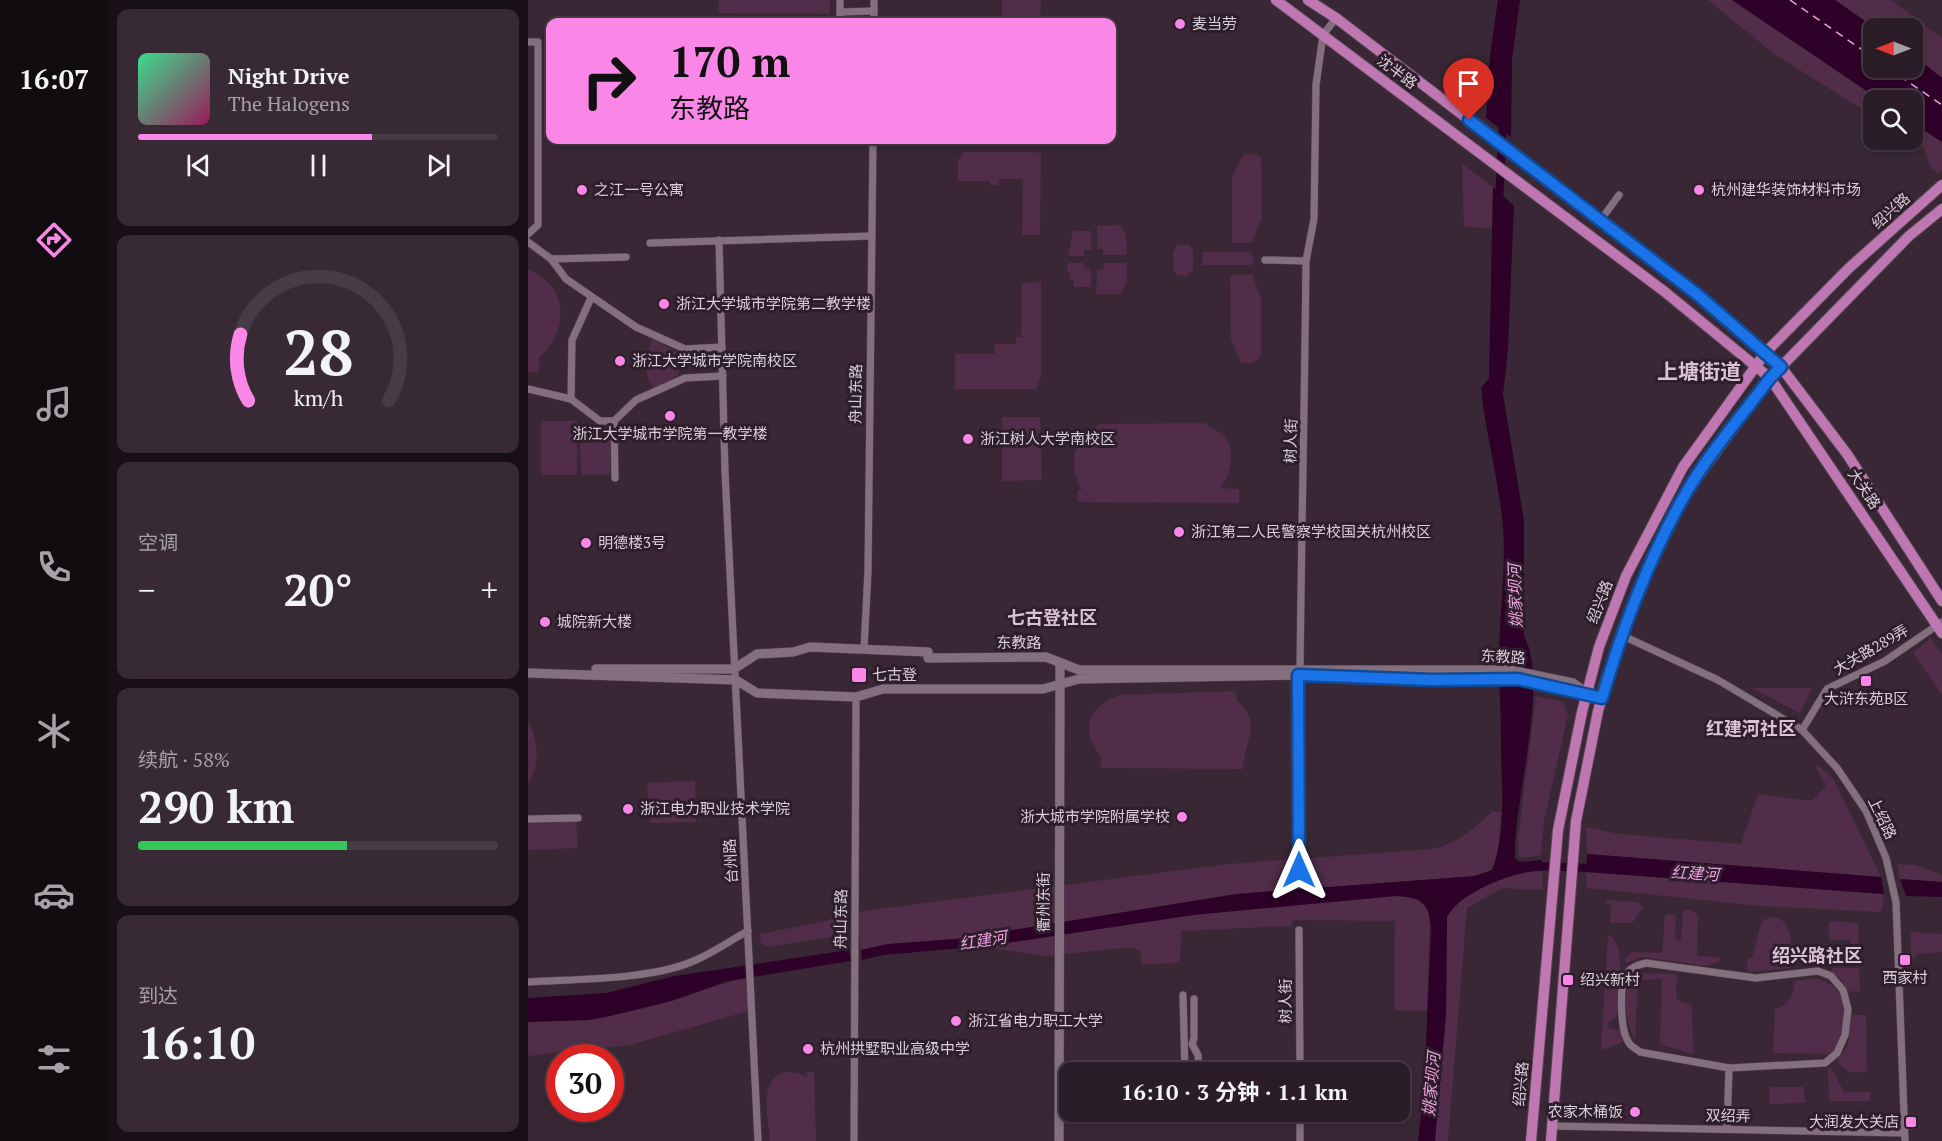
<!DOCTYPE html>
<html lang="zh">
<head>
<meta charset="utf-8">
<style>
  :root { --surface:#2b1d28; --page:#372a34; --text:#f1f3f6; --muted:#a6a2a8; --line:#473b45; --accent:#fa87e7 }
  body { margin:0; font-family:"PT Serif","Noto Sans SC",serif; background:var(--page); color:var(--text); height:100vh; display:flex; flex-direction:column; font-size:22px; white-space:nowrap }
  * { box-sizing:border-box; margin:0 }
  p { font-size:20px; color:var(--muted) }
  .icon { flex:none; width:33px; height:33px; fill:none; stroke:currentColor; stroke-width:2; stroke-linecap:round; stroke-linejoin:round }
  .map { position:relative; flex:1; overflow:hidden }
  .sheet { display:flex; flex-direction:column; gap:9px; padding:9px; background:#181016; width:420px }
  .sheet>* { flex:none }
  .top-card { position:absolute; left:18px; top:18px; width:570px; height:126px; border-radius:12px; box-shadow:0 3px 9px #0003,0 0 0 2px var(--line); background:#fa87e7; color:#111; overflow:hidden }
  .needle { width:39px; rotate:270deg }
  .tools { position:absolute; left:1335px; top:18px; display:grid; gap:12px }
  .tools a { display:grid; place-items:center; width:60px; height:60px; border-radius:12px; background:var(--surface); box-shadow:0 3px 9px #0003,0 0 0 2px var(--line); font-size:30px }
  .speed { position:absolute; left:18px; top:1044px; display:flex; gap:12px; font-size:30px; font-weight:700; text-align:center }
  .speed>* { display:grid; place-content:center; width:78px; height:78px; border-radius:50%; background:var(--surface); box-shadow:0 3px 9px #0003,0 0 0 2px var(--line); line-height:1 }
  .speed .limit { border:9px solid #d22; background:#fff; color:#111 }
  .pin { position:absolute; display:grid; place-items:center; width:51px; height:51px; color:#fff; margin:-62px -26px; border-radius:50% 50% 50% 0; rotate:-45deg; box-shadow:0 0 6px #0007 }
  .pin .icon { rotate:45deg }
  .me { position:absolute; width:66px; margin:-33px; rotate:0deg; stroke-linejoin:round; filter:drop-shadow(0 0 4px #0008) }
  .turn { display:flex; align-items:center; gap:21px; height:126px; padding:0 24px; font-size:27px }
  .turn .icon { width:78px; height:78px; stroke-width:2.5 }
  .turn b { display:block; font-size:42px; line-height:51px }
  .big { font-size:45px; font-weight:700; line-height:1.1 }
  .sheet .widget { flex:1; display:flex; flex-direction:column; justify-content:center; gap:9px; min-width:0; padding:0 21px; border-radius:12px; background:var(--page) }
  .sheet .dial { align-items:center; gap:0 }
  .dial svg { height:156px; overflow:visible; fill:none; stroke:var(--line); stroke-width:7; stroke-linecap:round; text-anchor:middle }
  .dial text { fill:var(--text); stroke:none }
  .song { display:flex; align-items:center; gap:18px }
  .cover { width:72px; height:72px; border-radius:9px; background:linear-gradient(135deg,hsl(150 70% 55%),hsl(330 70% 35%)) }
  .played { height:6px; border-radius:3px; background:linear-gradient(90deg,var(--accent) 65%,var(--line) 65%) }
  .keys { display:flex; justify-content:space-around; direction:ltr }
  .heat { display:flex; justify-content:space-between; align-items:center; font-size:33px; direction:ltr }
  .charge { height:9px; border-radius:4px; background:linear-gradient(90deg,#34c759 58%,var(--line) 0) }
  .trip { position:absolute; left:531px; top:1062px; width:351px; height:60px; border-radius:12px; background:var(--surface); box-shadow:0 3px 9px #0003,0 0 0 2px var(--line); font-weight:700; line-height:60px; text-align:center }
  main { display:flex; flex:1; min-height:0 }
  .dock { display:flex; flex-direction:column; width:108px; justify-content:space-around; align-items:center; background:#110c10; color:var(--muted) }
  .dock .icon { width:42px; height:42px }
  .dock .current { color:var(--accent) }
  .dock b { font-size:27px; color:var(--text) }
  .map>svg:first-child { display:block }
  .green { fill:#512d4a }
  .water { fill:#2d0128 }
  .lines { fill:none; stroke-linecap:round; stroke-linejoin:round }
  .canal { stroke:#2d0128; stroke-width:8 }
  .ferry { stroke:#eea1df; stroke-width:1.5; stroke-dasharray:8 6; stroke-linecap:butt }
  .street-casing { stroke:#534551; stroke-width:8 }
  .secondary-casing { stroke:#534551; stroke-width:10 }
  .primary-casing { stroke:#534551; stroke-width:12 }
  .street { stroke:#846f7f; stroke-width:7 }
  .secondary { stroke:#846f7f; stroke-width:9 }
  .primary { stroke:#bf77b2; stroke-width:10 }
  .route-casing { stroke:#114b97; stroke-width:15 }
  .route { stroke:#1a73e8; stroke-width:10 }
  .poi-dot { fill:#fa87e7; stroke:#2e1e2b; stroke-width:2 }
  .labels { text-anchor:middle; stroke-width:6; stroke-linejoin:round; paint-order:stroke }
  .poi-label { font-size:15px; fill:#dacfd8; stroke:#2e1e2b; text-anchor:start }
  .street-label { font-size:15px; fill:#dacfd8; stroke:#2e1e2b }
  .water-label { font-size:16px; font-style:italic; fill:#eea1df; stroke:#2e1e2b }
  .quarter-label { font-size:18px; font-weight:bold; fill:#d9c2d4; stroke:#2e1e2b }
  .district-label { font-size:21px; font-weight:bold; fill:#d9c2d4; stroke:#2e1e2b }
</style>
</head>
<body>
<main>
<nav class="dock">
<b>16:07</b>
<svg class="icon current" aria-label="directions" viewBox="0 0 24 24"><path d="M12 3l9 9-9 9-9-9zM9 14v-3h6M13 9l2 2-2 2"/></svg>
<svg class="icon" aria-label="music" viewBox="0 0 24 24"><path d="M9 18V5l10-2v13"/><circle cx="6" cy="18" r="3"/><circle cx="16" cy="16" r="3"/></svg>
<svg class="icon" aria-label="phone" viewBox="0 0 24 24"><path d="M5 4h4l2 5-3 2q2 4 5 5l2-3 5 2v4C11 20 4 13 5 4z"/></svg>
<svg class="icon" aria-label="climate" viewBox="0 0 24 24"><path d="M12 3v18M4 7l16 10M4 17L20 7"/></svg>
<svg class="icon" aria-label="car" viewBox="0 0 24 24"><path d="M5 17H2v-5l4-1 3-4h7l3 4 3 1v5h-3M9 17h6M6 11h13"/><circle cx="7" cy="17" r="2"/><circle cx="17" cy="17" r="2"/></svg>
<svg class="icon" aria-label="filters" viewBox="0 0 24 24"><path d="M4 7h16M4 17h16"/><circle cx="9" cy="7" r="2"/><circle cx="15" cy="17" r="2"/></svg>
</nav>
<section class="sheet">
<div class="widget">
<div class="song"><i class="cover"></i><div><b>Night Drive</b><p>The Halogens</p></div></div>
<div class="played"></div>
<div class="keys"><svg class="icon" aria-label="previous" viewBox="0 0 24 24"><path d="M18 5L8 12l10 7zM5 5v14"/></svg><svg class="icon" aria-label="pause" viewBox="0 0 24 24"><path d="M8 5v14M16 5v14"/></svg><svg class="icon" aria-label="next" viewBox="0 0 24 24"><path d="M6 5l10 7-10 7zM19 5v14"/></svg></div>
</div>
<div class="widget dial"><svg viewBox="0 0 100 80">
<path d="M14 69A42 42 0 1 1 86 69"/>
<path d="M14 69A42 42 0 0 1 10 35" stroke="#fa87e7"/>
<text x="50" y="56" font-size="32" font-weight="700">28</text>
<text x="50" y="72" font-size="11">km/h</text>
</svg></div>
<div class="widget"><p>空调</p>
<div class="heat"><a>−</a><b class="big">20°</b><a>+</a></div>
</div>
<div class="widget"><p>续航 · 58%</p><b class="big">290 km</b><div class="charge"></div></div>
<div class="widget"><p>到达</p><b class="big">16:10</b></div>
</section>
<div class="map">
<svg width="1414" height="1141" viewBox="0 0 1414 1141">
  <rect width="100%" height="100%" fill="#392735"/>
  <g class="green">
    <path d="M191 0H302V14L191 13Z"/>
    <path d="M474 0H513L512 22H474Z"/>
    <path d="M1180 0H1204L1352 100H1346L1345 116 1245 53Z"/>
    <path d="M1307 0H1363L1414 38V78L1385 55 1384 28H1347Z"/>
    <path d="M1385 122 1414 142V170L1410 173 1403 169 1396 148 1383 140Z"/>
    <path d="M436 152H509L513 154 512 235H494L495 179H472L470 185H462V181H430V160Z"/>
    <path d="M715 155 728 154 733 157 734 217 724 243H704V177Z"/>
    <path d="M934 164 965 187 964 228 936 227Z"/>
    <path d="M592 225 598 234 599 255H575V249H569V226Z"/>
    <path d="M545 231H563V250H556V256H540Z"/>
    <path d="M649 245H661L665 250V270L659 276 650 275 646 271 645 252Z"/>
    <path d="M675 252H722L727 259 723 265H674Z"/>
    <path d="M540 263H556L557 269H563V287H546L545 279H542V272H539Z"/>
    <path d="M576 263H599V282L592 294H568L569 270 575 269Z"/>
    <path d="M0 269C41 287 42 329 11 358V372H0Z"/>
    <path d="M724 274 733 298V354C730 363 721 364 713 363L703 339 702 278 705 275Z"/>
    <path d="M513 282V377L508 389H427V354H466L467 344H488V337H493L494 283Z"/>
    <path d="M125 339 150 353 151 374 126 390C115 373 116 357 125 339Z"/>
    <path d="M474 417H512L514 480 474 481Z"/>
    <rect x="13" y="421" width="36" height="54"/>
    <path d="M676 423C683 428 692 431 697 437 709 451 702 476 692 488L711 489V503L550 502V490H554C538 464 546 437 573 424Z"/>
    <path d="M52 434H82V474L53 475Z"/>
    <path d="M1403 638 1414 654V695L1385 653Z"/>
    <path d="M1223 688H1284L1272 713Z"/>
    <path d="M708 691V700C737 722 715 742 715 769L573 768V756C551 730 560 707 591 695Z"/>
    <path d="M1008 696 1035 702 1040 715 1016 821 1013 855 995 858 991 856 990 839Z"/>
    <path d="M0 722C11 742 12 765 0 784Z"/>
    <path d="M1289 764 1306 780 1353 877 1059 854 1058 827 1091 834 1213 844 1230 794 1283 801 1298 787 1288 768Z"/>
    <path d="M167 781 168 822 122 823 119 783Z"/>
    <path d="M964 812H973L970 854 964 870 947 876 709 894 428 939 360 944 333 950 328 912 700 864 905 849C930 843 945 829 964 812Z"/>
    <path d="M48 821 50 848 0 850V822Z"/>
    <path d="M1369 864 1387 865 1414 875V882L1372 879Z"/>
    <path d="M1002 871H1014L1015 890 975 888 939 908 920 1141H907L918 1014 919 917C933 891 975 878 1002 871Z"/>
    <path d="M1058 872 1356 894 1354 910 1350 912 1233 906 1059 888Z"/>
    <path d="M868 896C884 897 895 899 902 914L899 1011 866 1010 867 921 765 920 763 926 653 931 652 963 613 964V951L604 947 518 956 469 949 467 944 665 915Z"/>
    <path d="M1078 900 1110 902 1115 908 1104 923H1082L1083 904 1077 903Z"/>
    <path d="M308 906H316L318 929 315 935 239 947 233 943 232 934 307 919Z"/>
    <path d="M1162 909 1170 915 1169 956 1192 957 1191 962 1177 966 1115 957 1098 963 1097 958 1104 952 1134 953 1137 915H1148L1147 939 1153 940 1155 911Z"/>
    <path d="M1248 917C1265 923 1266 953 1263 968L1220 972 1219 959 1224 958 1234 920Z"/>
    <path d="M1301 921 1330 923 1331 951H1323L1322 940H1301Z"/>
    <path d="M1383 932 1414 934V952L1390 954 1383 960Z"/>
    <path d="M1080 935C1101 942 1088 999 1089 1017L1081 1021 1080 1028 1093 1031V1043L1073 1050Z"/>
    <path d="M1305 968H1331L1332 991 1321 992 1313 979 1302 972Z"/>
    <path d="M1107 973 1149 974 1148 997 1152 1002 1164 1005 1165 1054 1132 1044 1134 979 1110 980 1107 1039C1097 1024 1090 984 1107 973Z"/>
    <path d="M222 977 224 1010 102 1045 0 1056V1022C54 1020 95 1016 147 1000 172 992 196 982 222 977Z"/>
    <path d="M1289 978C1295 981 1303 984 1307 988 1322 1003 1315 1034 1307 1050L1301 1054 1245 1053 1247 1009C1262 1004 1265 996 1267 981Z"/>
    <path d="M1323 1015H1338L1339 1072C1323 1073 1318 1074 1309 1060L1320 1046Z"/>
    <path d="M1300 1068 1304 1069 1316 1092H1342V1101H1301Z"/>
    <path d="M257 1072 270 1073 278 1078 279 1072H286L288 1141H242C241 1119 229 1080 257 1072Z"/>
    <path d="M1242 1087H1276L1277 1103 1241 1104Z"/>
  </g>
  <g class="water">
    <path d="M970 0H992L984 60 983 137 958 118 962 55Z"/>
    <path d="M1204 0H1307L1347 28 1346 68H1384L1385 55 1414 78V142L1385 123 1384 100H1352Z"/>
    <path d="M965 187 986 206 980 349 975 394 996 521V636C1022 683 985 802 987 858L992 862 1014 860V871C987 870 932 892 919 917L918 1014 907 1141H890L896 1088 903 929C901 903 894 897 868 896L665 915 459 946 355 955 334 960 333 950 360 944 428 939 709 894 947 876 964 870C979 831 973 784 973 743 973 713 971 682 971 652 972 605 980 556 973 510 968 469 957 429 953 388L961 378Z"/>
    <path d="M1059 854 1353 877 1356 894 1058 872Z"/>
    <path d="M1372 879 1414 882V897L1378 896Z"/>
    <path d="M321 950 323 961 200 981 146 1000 82 1016 61 1020 0 1022V998L78 993 147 976Z"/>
  </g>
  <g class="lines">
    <g class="canal">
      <path d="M971 203 975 120"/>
      <path d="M1005 866 1067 868"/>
    </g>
    <g class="ferry">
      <path d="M1262 0 1346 58"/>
      <path d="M1360 68 1414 105"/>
    </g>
    <defs>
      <g id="street">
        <path d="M312 12 346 11"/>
        <path d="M312 22V0"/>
        <path d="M346 22V0"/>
        <path d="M0 42H10V225L0 234"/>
        <path d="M1072 221 1091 195"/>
        <path d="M191 240 197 472 230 1141"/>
        <path d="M0 242 23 259 38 279 108 327 157 349 194 347"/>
        <path d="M122 243 344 236"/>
        <path d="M23 259 98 257"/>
        <path d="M737 260 778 261"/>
        <path d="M0 389 43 399 72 421H86"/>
        <path d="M43 399 44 340 63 298"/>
        <path d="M87 478 86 421 108 400 157 378 195 376"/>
        <path d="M1093 635 1190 680 1274 730 1309 768 1338 811 1358 858 1368 902 1377 1141"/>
        <path d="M336 649 340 571 345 140"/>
        <path d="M1274 730 1299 689 1357 661 1414 622"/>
        <path d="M0 819 50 818"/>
        <path d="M771 870C770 667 776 464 778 261L786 219 788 85 795 35 808 18"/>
        <path d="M771 930 772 1072"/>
        <path d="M1118 963 1228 978 1290 971 1303 976 1315 990 1320 1009 1317 1035 1309 1053 1297 1063 1201 1068 1112 1052C1109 1049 1103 1047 1101 1043 1092 1031 1091 986 1098 974 1103 967 1110 965 1118 963Z"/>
        <path d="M0 982C48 979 125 980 168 960 186 952 203 940 220 931"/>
        <path d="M655 995 657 1072"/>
        <path d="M666 999V1038L664 1044 670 1055 671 1072"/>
        <path d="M530 1088H542"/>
        <path d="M772 1112V1141"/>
        <path d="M1024 1126 1376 1133"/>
        <path d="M1199 1129 1201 1068"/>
        <path d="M326 1141 328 697"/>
      </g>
      <g id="secondary">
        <path d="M68 669H206L229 654 265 652 282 647 400 652V658L518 657 551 670H983L1045 683 1059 693"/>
        <path d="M0 673 208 680 229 693 328 697 355 689H515L551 679 770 675 904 680 990 679 1074 698"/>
        <path d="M531 1141 532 663"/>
      </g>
      <g id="primary">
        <path d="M748 0 1137 292 1242 378 1414 633"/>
        <path d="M780 0 808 18 1170 295 1238 352 1253 367 1319 454 1414 601"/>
        <path d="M1003 1141 1030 830 1054 712 1071 647 1098 576 1155 467 1238 352 1321 268 1414 185"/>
        <path d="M1023 1141 1048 821 1070 711 1090 643 1107 598 1158 493 1242 378 1381 236 1414 209"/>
      </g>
    </defs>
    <use href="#street" class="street-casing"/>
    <use href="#secondary" class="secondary-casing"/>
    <use href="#primary" class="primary-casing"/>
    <use href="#street" class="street"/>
    <use href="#secondary" class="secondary"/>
    <use href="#primary" class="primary"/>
  </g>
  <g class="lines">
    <defs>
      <path id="route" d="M771 870 770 675 904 680 990 679 1074 698C1094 630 1122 555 1158 493 1181 453 1214 416 1242 378L1253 367 1170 295 941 120"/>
    </defs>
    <use href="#route" class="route-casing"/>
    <use href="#route" class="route"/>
  </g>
  <g class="poi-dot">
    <circle cx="652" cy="24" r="6"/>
    <circle cx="54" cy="190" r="6"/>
    <circle cx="1171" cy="190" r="6"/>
    <circle cx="136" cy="304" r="6"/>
    <circle cx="92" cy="361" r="6"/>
    <circle cx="142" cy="416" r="6"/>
    <circle cx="440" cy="439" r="6"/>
    <circle cx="651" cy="532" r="6"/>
    <circle cx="58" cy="543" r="6"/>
    <circle cx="17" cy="622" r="6"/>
    <rect x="323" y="667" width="16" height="16" rx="3"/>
    <rect x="1332" y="675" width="12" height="12" rx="3"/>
    <circle cx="100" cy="809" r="6"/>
    <circle cx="654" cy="817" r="6"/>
    <rect x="1371" y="954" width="12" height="12" rx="3"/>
    <rect x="1034" y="974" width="12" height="12" rx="3"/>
    <circle cx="428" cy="1021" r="6"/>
    <circle cx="280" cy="1049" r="6"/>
    <circle cx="1107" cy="1112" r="6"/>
    <rect x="1377" y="1116" width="12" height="12" rx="3"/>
  </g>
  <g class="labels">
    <g class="poi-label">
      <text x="664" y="29">麦当劳</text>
      <text x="66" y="195">之江一号公寓</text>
      <text x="1183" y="195">杭州建华装饰材料市场</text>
      <text x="148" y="309">浙江大学城市学院第二教学楼</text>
      <text x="104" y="366">浙江大学城市学院南校区</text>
      <text x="142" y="439" text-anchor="middle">浙江大学城市学院第一教学楼</text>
      <text x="452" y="444">浙江树人大学南校区</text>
      <text x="663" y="537">浙江第二人民警察学校国关杭州校区</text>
      <text x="70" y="548">明德楼3号</text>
      <text x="29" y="627">城院新大楼</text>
      <text x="344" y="680">七古登</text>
      <text x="1338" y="704" text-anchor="middle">大浒东苑B区</text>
      <text x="112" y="814">浙江电力职业技术学院</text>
      <text x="642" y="822" text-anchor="end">浙大城市学院附属学校</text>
      <text x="1377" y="983" text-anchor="middle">西家村</text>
      <text x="1052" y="985">绍兴新村</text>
      <text x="440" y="1026">浙江省电力职工大学</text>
      <text x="292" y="1054">杭州拱墅职业高级中学</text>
      <text x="1095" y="1117" text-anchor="end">农家木桶饭</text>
      <text x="1371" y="1127" text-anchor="end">大润发大关店</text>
    </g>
    <g class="street-label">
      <text transform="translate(869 72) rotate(37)" y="5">沈半路</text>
      <text transform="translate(1363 211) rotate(-42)" y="5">绍兴路</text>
      <text transform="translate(328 394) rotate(-89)" y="5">舟山东路</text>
      <text transform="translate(763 441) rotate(-89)" y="5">树人街</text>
      <text transform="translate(1336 489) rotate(56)" y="5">大关路</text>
      <text transform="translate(1072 602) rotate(-69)" y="5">绍兴路</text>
      <text x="491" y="648">东教路</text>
      <text transform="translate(1343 650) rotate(-30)" y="5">大关路289弄</text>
      <text transform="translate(975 657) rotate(3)" y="5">东教路</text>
      <text transform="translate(1354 818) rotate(64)" y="5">上绍路</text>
      <text transform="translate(203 861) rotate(-93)" y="5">台州路</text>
      <text transform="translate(516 902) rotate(-90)" y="5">衢州东街</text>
      <text transform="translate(313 919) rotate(-89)" y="5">舟山东路</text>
      <text transform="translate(758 1001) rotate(-90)" y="5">树人街</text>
      <text transform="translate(993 1084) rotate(-85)" y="5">绍兴路</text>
      <text transform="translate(1200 1116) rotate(1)" y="5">双绍弄</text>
    </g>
    <g class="water-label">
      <text transform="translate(987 596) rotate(-92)" y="6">姚家坝河</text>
      <text transform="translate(1167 873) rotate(3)" y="6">红建河</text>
      <text transform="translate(455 940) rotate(-9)" y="6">红建河</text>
      <text transform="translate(903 1084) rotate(-85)" y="6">姚家坝河</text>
    </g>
    <g class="quarter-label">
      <text x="524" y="624">七古登社区</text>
      <text x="1223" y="735">红建河社区</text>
      <text x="1289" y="962">绍兴路社区</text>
    </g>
    <g class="district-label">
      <text x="1171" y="379">上塘街道</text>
    </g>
  </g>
</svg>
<div class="tools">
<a><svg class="needle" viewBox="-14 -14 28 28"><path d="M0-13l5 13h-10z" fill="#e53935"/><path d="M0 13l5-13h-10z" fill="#a6a2a8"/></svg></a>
<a><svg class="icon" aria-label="search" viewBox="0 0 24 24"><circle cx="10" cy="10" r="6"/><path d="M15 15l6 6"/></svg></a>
</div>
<div class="speed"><div class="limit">30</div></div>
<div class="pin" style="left:941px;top:120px;background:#d93025"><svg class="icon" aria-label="arrive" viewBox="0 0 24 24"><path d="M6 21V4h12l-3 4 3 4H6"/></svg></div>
<svg class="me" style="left:771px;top:870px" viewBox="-20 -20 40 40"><path d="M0-17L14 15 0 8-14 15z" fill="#1a73e8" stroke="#fff" stroke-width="4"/></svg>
<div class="trip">16:10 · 3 分钟 · 1.1 km</div>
<div class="top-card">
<div class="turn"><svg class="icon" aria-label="right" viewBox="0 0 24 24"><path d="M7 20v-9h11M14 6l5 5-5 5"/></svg><div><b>170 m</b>东教路</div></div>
</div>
</div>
</main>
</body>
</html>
